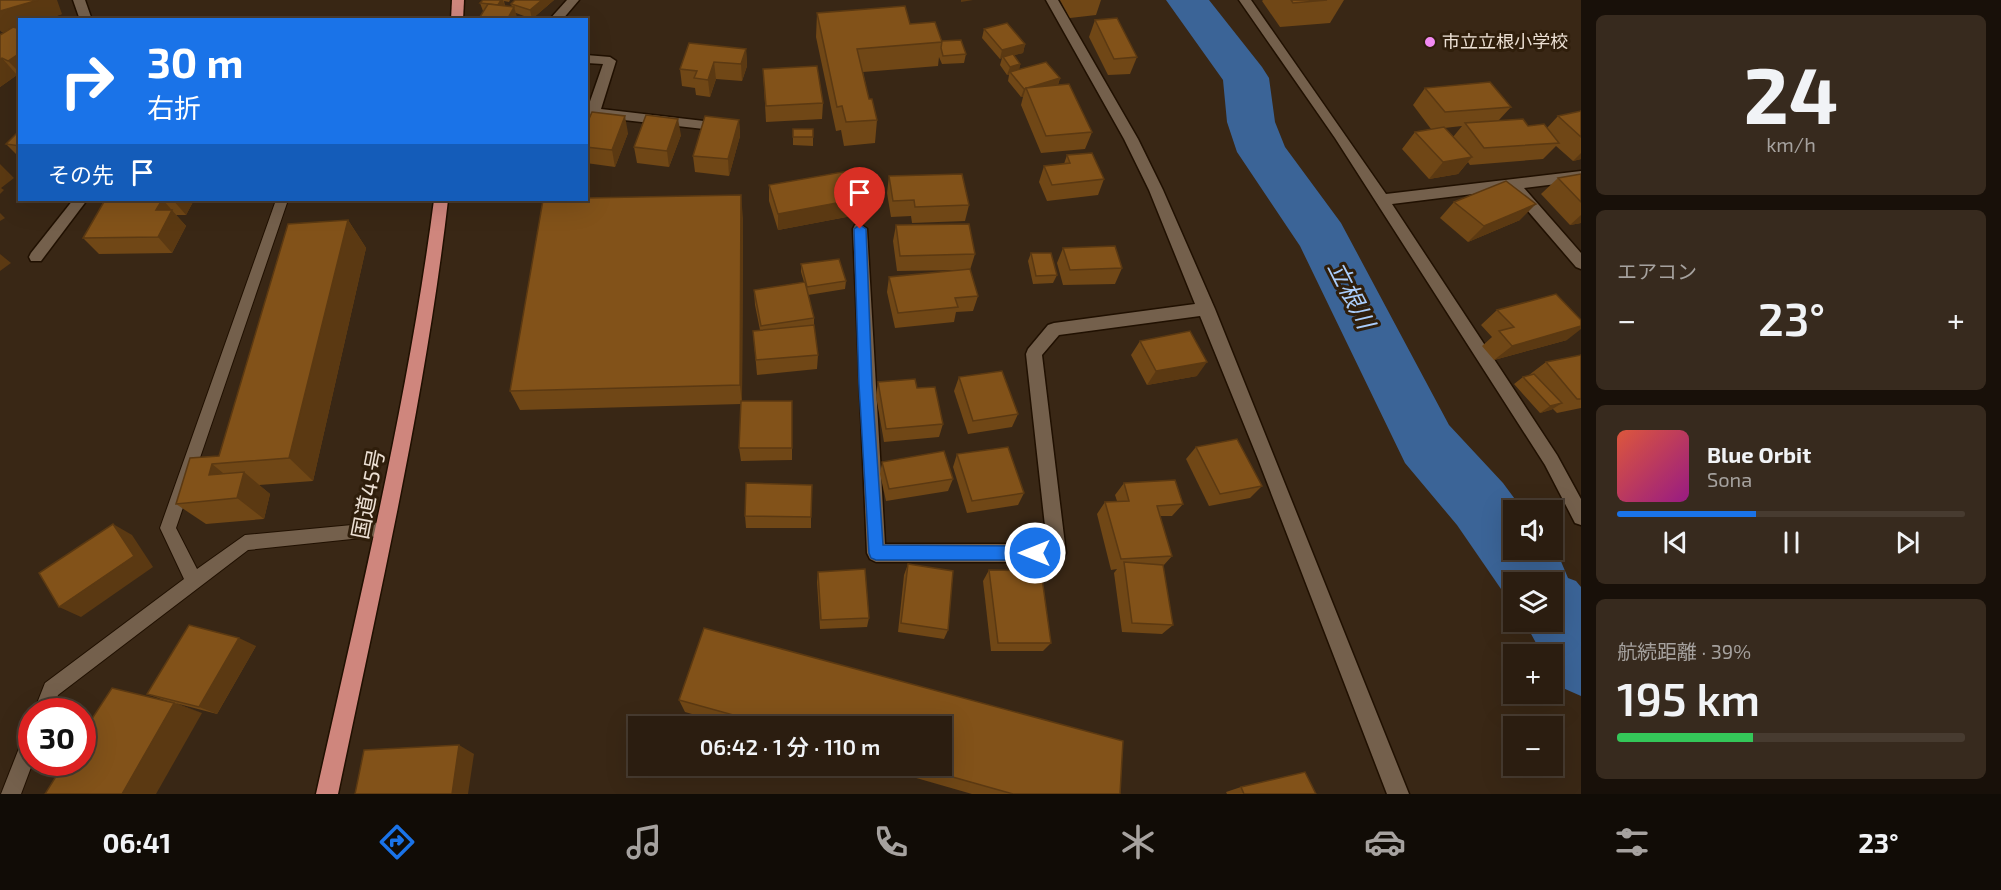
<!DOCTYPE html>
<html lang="ja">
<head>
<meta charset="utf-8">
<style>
  :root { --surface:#2b1d10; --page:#372a1e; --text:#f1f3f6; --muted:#a6a29f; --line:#473b30; --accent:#1a73e8 }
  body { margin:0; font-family:"Exo 2","Noto Sans JP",sans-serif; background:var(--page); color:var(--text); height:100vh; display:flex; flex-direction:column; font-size:22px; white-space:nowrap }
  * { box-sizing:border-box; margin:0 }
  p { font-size:20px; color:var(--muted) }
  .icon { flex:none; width:33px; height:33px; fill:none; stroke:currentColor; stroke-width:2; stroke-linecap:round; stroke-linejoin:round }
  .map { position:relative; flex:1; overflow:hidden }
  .side { display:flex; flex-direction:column; gap:15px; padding:15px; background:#181009; width:420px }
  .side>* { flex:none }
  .hud { position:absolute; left:18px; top:18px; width:570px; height:183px; border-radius:0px; box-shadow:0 6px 24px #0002,0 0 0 2px var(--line); background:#1a73e8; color:#fff; overflow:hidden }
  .buttons { position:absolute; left:1503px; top:500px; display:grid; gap:12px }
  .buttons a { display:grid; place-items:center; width:60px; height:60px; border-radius:0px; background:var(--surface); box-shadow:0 6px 24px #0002,0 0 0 2px var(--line); font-size:30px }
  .speed { position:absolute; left:18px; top:698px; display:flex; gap:12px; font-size:30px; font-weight:700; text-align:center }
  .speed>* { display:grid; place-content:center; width:78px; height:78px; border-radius:50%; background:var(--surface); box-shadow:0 6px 24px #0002,0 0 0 2px var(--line); line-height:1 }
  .speed .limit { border:9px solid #d22; background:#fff; color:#111 }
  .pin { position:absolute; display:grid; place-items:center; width:51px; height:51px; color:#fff; margin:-62px -26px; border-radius:50% 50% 50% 0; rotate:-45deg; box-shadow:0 0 6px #0007 }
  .pin .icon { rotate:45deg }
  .me { position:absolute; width:66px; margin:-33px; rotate:270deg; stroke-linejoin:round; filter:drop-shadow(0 0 4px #0008) }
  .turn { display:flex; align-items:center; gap:21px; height:126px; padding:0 30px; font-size:27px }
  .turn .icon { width:78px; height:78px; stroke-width:2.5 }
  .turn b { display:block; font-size:42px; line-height:51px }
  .then { display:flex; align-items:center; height:57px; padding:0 30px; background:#0003; gap:12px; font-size:22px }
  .big { font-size:45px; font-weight:600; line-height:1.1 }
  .side .card { flex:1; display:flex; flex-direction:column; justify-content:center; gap:9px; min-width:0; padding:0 21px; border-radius:9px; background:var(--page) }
  .side .dial { align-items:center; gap:0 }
  .dial b { font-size:78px; line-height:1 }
  .song { display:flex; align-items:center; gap:18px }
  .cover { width:72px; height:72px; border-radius:9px; background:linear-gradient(135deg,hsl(10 70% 55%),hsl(310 70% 35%)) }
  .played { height:6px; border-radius:3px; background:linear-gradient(90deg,var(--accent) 40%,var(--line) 40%) }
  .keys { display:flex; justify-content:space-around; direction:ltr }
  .heat { display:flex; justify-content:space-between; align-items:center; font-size:33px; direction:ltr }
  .charge { height:9px; border-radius:4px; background:linear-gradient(90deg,#34c759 39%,var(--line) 0) }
  .trip { position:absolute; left:628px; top:716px; width:324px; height:60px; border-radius:0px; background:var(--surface); box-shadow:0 6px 24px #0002,0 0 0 2px var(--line); font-weight:600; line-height:60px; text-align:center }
  .dock { display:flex; height:96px; justify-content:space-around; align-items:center; background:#110c06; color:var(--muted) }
  .dock .icon { width:42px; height:42px }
  .dock .active { color:var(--accent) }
  .dock b { font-size:27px; color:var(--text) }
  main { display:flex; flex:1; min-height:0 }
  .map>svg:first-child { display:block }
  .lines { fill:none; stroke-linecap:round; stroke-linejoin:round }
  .river { fill:#3b6497; fill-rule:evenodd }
  .service-casing { stroke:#201001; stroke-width:2 }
  .minor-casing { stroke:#201001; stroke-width:3 }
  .trunk-casing { stroke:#201001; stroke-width:3 }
  .service { fill:#74604c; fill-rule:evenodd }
  .minor { fill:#74604c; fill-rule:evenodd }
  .trunk { fill:#cf867d; fill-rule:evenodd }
  .wall { fill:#704716; fill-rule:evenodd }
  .shaded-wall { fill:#5b3912 }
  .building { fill:#825219; stroke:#5b3912; stroke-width:1.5 }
  .route { fill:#1a73e8; stroke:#114b97; stroke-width:1.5 }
  .poi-dot { fill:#f38af2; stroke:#2f1e0b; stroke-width:2 }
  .labels { text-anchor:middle; stroke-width:6; stroke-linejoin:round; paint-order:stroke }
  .far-poi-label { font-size:18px; fill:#ece0d4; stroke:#2f1e0b; text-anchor:start }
  .street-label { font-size:22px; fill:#ece0d4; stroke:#2f1e0b }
  .water-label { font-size:24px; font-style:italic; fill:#aacdfb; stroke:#2f1e0b }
</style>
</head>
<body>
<main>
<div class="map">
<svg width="1581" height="794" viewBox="0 0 1581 794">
  <rect width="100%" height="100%" fill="#392715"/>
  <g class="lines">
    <path class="river" d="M1166 0H1209L1262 67 1269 78 1275 122 1285 147 1341 223 1449 425 1503 483 1523 510H1514V549H1552L1560 559 1568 578 1576 581 1581 587V696L1556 685 1552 678V654H1542L1524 621H1552V582H1514L1512 605 1457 525 1405 463 1300 246 1237 152 1227 122 1223 80Z"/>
    <defs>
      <g id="service">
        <path d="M276 200H288L176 528 197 569 245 535 384 522 390 525 392 530 390 535 248 550 58 695 52 711H34L45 683 184 579 160 528Z"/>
        <path d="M32 731 33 762 21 794H1L25 733Z"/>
      </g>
      <g id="minor">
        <path d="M73 0H85L92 20H80Z"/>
        <path d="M567 0H579L562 20H549Z"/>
        <path d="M1046 0H1058L1138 139 1163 190 1215 309 1409 794H1387L1258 459 1200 316 1059 335 1042 355 1066 553 1063 559 1057 562H876L870 559 867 553 853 229 855 225 860 224 867 229 885 544H1047L1026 354 1028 349 1048 325 1054 323 1195 304 1149 190 1124 139Z"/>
        <path d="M1239 0H1251L1386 194 1581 171V181L1524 188 1581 253V269L1576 267 1514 195 1513 189 1392 204 1557 455 1581 499V525L1575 523 1545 465 1335 138Z"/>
        <path d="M586 55 610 57 616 61 601 109 704 121 711 125 704 129 588 116 586 113 603 64 586 63Z"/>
        <path d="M73 200H87L41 261H31L29 257 31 253Z"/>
      </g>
      <g id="trunk">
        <path d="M452 0H464L463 20H451Z"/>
        <path d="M434 200H448C425 400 379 597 338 794H316C360 597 408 400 434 200Z"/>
      </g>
    </defs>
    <use href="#service" class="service-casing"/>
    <use href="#minor" class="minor-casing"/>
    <use href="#trunk" class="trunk-casing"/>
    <use href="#service" class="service"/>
    <use href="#minor" class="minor"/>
    <use href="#trunk" class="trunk"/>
  </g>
  <g class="wall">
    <path d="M0 0 62 14 44 20H20V27L17 28 20 29V76L17 75 0 87V35L7 31 2 32 0 30Z"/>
    <path d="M483 0H510L509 2 504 1 505 6 512 7 511 4 515 0H554L532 19 516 13 483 11 480 3Z"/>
    <path d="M1060 0H1101L1096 15 1070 18Z"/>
    <path d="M1263 0H1344L1330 23 1280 27 1262 1Z"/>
    <path d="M817 13 910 24 966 54 964 63 942 64 939 57 938 66 863 72 869 99 877 120 875 143 844 146 841 130 836 131 816 37Z"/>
    <path d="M1095 20 1137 57 1130 74 1108 75 1089 37Z"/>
    <path d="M984 29 1025 44 1023 53 1014 55 1020 64 1019 70 1060 78 1058 85 1092 132 1085 149 1041 153 1021 105 1023 97H1021L1008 81 1009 75H1007L1000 65 1002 58 1000 59 982 38Z"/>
    <path d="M746 49 747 66 742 81 716 79 710 97 696 95 695 88 682 86 680 69Z"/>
    <path d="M763 69 823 103 822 119 766 122Z"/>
    <path d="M1425 88 1511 107 1499 120 1528 126 1547 128 1558 116 1581 111V159L1573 161 1556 146 1543 159 1470 165 1468 162 1458 174 1429 179 1402 149 1415 132 1431 129 1413 105ZM1462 126 1453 137 1444 128Z"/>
    <path d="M739 120 740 136 729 176 695 172 693 156Z"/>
    <path d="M586 126 628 133 615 167 586 163Z"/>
    <path d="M793 129H813V146L793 145Z"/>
    <path d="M20 130V158L6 144Z"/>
    <path d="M681 135 669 167 637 163 634 147Z"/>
    <path d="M1067 155 1104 179 1098 195 1047 201 1039 182 1044 166 1064 164Z"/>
    <path d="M1581 174V223L1570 225 1541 194 1558 178Z"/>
    <path d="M889 176 969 205 965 221 912 223 911 216 891 217 887 193Z"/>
    <path d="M769 185 858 199 857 215 778 230 769 201Z"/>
    <path d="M105 200H194L186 215H176L186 226 172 253 99 254 83 238Z"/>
    <path d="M1454 202 1520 220 1468 242 1440 218Z"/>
    <path d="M743 218 742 401H792V460L741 461 739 448 741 404 520 410 510 391Z"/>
    <path d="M348 220 366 248 313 481 259 485 270 494 264 519 206 524 176 504 219 456Z"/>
    <path d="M896 225 975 254 970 270 978 296 973 311 956 312 954 322 895 328 887 292 889 277 964 270 897 271 893 241Z"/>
    <path d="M1063 248 1122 268 1115 284 1063 285 1057 263Z"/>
    <path d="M1031 253 1057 275 1053 283 1033 284 1028 261Z"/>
    <path d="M801 264 846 281 845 289 808 295 814 318V325L818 355 817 369 757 375 753 331 760 330 755 305 754 290 804 282 801 272Z"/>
    <path d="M1497 310 1567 340 1494 360 1482 346 1492 337 1481 325Z"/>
    <path d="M1140 341 1197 376 1147 385 1131 355Z"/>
    <path d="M1581 355V408L1557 413 1553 409 1540 413 1514 384 1523 377 1529 375 1546 362Z"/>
    <path d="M959 377 1018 414 1012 427 968 434 954 391Z"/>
    <path d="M878 382 917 388 943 424 939 437 884 442 876 396Z"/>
    <path d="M1196 447 1262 486 1250 498 1209 506 1186 459Z"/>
    <path d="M957 454 1024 493 1018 505 967 513 953 467Z"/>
    <path d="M882 462 953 479 948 491 886 501 880 474Z"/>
    <path d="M1124 483 1183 504 1172 516H1160L1172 556 1163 566 1173 625 1162 634 1122 632 1114 573 1117 569 1111 570 1097 514 1105 502 1117 501 1115 495Z"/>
    <path d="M745 516 811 517V528H746Z"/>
    <path d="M908 564 948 630 944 639 898 632 904 575Z"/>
    <path d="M989 570 1051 643 1043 651H991L983 581Z"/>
    <path d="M818 572 869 618 867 627 820 629 817 582Z"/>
    <path d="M704 628 1123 741 1120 794H972L871 765H942V726H734L685 712 679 700Z"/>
    <path d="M256 646 217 714 175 703 202 713 147 694Z"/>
    <path d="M1241 787 1316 794H1227L1226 792Z"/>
  </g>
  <g class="shaded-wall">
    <path d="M38 0H57L62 14 44 20H20V27L2 32 0 30V11Z"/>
    <path d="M501 0H503L505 7 497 6Z"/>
    <path d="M542 0H554L532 19 530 10Z"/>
    <path d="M961 0H973L961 2Z"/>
    <path d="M514 7 518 20H507Z"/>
    <path d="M1025 44 1023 53 1003 58V57L1002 58 1000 59 1002 50Z"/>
    <path d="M746 49 747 66 742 81 741 64Z"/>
    <path d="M20 53V73L8 61Z"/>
    <path d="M2 58 17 75 0 87V59Z"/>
    <path d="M714 62 716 79 710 97 708 80Z"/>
    <path d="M1020 64 1018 73 1010 72 1009 75H1007L1010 67Z"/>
    <path d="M1060 78 1057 87 1026 88Z"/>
    <path d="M1026 88 1023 97H1021L1024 89Z"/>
    <path d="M625 116 628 133 615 167 612 150Z"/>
    <path d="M678 119 681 135 669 167 667 151Z"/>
    <path d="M739 120 740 136 729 176 728 159Z"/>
    <path d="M1581 153V159L1573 161Z"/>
    <path d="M1472 157 1458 174 1429 179 1443 162Z"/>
    <path d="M0 164 14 178 1 188 4 190 0 194Z"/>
    <path d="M741 195 743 218 742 404 740 385Z"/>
    <path d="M858 199 857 215 778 230V214Z"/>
    <path d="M162 200H163L186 226 172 253 158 237 156 210Z"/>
    <path d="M173 200H194L186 215Z"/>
    <path d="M1536 204 1520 220 1468 242 1484 226Z"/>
    <path d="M0 213 5 218 0 221Z"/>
    <path d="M1581 215V223L1570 225Z"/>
    <path d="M348 220 366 248 313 481 289 458Z"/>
    <path d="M0 254 11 263 0 271Z"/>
    <path d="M1581 326V329L1567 340 1494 360 1512 346Z"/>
    <path d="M1207 362 1197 376 1147 385 1156 371Z"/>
    <path d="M1562 403 1551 410 1540 413 1550 406Z"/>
    <path d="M212 464 239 486 209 475Z"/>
    <path d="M244 472 270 494 264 519 237 498Z"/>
    <path d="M113 524 132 535 153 567 81 617 59 607Z"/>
    <path d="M239 638 256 646 217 714 199 707Z"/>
    <path d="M174 703 202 713 156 794H122Z"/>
    <path d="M459 745 474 754 468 794H452Z"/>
  </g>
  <g class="building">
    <path d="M0 0H38L0 11Z"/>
    <path d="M483 0H501L498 5 480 3Z"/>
    <path d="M515 0H542L530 10 511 4Z"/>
    <path d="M1291 0H1327L1293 3Z"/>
    <path d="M488 4 514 7 507 20H478Z"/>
    <path d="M905 6 910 24 935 22 942 42 857 49 869 99H872L877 120 846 122 842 106 837 107 817 13Z"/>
    <path d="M324 17 323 20H287L288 19Z"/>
    <path d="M1117 18 1137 57 1114 59 1095 20Z"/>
    <path d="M1007 23 1025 44 1002 50 984 29Z"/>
    <path d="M13 27 20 29V53L8 61 2 58 0 59V35Z"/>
    <path d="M961 40 966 54 943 56 941 48 942 41Z"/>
    <path d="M689 43 746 49 741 64 714 62 708 80 694 78 697 71 680 69Z"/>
    <path d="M1013 54 1020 64 1010 67 1003 57Z"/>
    <path d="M1046 62 1060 78 1024 89 1010 72Z"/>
    <path d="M817 66 823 103 766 106 763 69Z"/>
    <path d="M1490 82 1511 107 1445 112 1425 88Z"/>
    <path d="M1069 84 1092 132 1046 136 1026 88Z"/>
    <path d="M1581 111V137L1558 116Z"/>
    <path d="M592 112 625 116 612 150 586 147V126Z"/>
    <path d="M646 115 678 119 667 151 634 147Z"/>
    <path d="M705 116 739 120 728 159 693 156Z"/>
    <path d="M1523 119 1528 126 1544 124 1559 143 1484 148 1465 123Z"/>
    <path d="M1444 127 1472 157 1443 162 1415 132Z"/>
    <rect x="793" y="129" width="20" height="8"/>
    <path d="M20 130V146L6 144Z"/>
    <path d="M1092 153 1104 179 1052 185 1044 166 1070 163 1067 155Z"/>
    <path d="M848 171 858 199 778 214 769 185Z"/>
    <path d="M962 174 969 205 915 207 914 200 893 201 889 176Z"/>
    <path d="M1581 174V202L1558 178Z"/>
    <path d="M1506 181 1536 204 1484 226 1454 202Z"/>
    <path d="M741 195 740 385 510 391 543 200H586V198Z"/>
    <path d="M105 200H162L156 210H172L158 237 83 238Z"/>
    <path d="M348 220 289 458 212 464 209 475 244 472 237 498 176 504 190 458 219 456 288 224Z"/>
    <path d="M969 224 975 254 900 256 896 225Z"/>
    <path d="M1115 246 1122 268 1070 270 1063 248Z"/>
    <path d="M1031 253H1051L1057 275 1036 276Z"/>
    <path d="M839 259 846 281 807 287 801 264Z"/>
    <path d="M970 269 978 296 955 298 958 307 898 313 889 277Z"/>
    <path d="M805 282 814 318 761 326 754 290Z"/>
    <path d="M1556 294 1581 320V326L1512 346 1499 331 1514 327 1497 310Z"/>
    <path d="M814 325 818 355 756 360 753 331Z"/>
    <path d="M1190 331 1207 362 1156 371 1140 341Z"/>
    <path d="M1581 355V399H1577L1546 362Z"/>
    <path d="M1002 371 1018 414 973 421 959 377Z"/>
    <path d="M1534 374 1562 403 1550 406 1523 377Z"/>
    <path d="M915 379 917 388 935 387 943 424 886 429 878 382Z"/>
    <path d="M741 401H792V448H739Z"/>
    <path d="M1237 439 1262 486 1220 494 1196 447Z"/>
    <path d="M1008 447 1024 493 972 501 957 454Z"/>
    <path d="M944 451 953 479 889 489 882 462Z"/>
    <path d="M1175 480 1183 504 1157 506 1172 556 1121 559 1105 502 1129 501 1124 483Z"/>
    <path d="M746 483 812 485 811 517 745 516Z"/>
    <path d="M113 524 134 556 59 607 39 573Z"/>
    <path d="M1124 562 1163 565 1173 625 1132 623Z"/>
    <path d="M908 564 953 571 948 630 901 623Z"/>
    <path d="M865 569 869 618 821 620 818 572Z"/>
    <path d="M989 570 1041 571 1051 643H998Z"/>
    <path d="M189 625 239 638 199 707 147 694Z"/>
    <path d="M704 628 1123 741 1120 794H1013L910 765H942V726H773L679 700Z"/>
    <path d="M112 688 174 703 122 794H45L65 762H82V734Z"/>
    <path d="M459 745 452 794H355L364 750Z"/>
    <path d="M1305 772 1316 794H1244L1241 787Z"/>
  </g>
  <path class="route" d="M860 225 866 229 872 384 883 545 1035 546 1040 548 1042 553 1040 558 1035 560H876L871 558 869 553 859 384 854 229Z"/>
  <circle class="poi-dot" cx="1430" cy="42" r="6"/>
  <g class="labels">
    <g class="far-poi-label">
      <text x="1442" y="48">市立立根小学校</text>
    </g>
    <g class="street-label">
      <text transform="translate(368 494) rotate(-79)" y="8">国道45号</text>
    </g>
    <g class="water-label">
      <text transform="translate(1351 295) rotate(63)" y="8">立根川</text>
    </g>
  </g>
</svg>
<div class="buttons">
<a><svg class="icon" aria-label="sound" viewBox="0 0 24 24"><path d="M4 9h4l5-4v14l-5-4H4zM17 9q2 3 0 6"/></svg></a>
<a><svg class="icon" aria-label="layers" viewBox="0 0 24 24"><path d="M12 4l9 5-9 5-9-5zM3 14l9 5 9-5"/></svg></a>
<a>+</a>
<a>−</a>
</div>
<div class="speed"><div class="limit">30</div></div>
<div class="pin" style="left:860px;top:229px;background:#d93025"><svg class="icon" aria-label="arrive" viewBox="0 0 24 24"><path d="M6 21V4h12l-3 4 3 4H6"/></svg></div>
<svg class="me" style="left:1035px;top:553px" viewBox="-20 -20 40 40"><circle r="17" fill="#1a73e8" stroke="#fff" stroke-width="3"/><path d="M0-11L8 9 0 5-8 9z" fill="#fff"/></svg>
<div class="trip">06:42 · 1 分 · 110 m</div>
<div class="hud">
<div class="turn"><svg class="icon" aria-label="right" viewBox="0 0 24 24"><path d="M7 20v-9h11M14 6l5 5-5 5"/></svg><div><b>30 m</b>右折</div></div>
<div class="then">その先<svg class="icon" aria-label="arrive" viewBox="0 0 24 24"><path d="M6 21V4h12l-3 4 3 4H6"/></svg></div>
</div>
</div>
<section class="side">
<div class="card dial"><b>24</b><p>km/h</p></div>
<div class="card"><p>エアコン</p>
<div class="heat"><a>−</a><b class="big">23°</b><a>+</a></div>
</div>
<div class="card">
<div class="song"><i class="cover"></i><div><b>Blue Orbit</b><p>Sona</p></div></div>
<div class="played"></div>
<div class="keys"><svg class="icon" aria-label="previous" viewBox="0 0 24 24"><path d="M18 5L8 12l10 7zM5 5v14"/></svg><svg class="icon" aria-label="pause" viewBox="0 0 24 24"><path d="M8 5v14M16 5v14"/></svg><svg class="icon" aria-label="next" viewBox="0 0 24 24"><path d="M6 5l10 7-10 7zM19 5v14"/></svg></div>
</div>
<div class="card"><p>航続距離 · 39%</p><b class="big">195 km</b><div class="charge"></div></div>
</section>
</main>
<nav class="dock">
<b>06:41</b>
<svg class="icon active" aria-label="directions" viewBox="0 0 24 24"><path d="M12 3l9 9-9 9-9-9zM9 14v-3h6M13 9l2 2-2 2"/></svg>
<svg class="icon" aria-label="music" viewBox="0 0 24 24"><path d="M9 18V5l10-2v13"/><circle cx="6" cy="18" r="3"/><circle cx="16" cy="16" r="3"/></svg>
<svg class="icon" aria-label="phone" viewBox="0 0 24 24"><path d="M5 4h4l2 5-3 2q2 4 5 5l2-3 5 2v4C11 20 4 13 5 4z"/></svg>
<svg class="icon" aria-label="climate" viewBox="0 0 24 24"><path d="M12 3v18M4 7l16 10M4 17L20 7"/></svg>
<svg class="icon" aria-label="car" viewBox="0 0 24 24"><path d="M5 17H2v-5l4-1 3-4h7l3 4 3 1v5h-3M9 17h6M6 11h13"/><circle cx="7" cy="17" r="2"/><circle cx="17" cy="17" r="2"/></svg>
<svg class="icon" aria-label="filters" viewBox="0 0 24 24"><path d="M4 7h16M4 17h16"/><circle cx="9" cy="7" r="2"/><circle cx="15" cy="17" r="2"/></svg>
<b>23°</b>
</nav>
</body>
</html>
